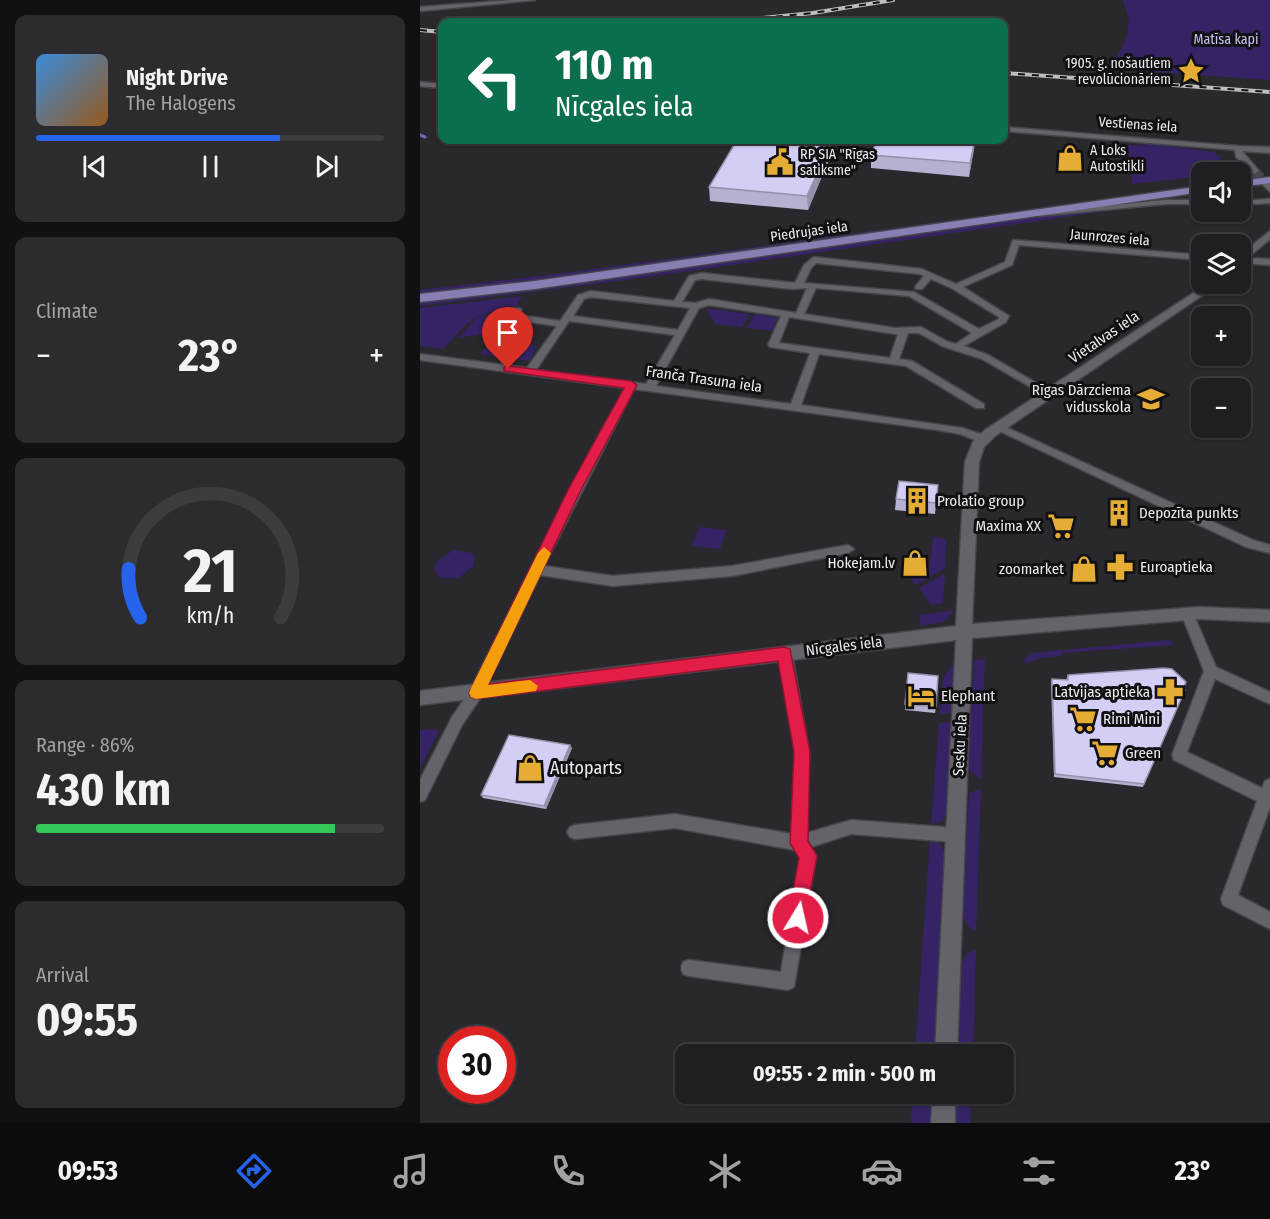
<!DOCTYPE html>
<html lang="en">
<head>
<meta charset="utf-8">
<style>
  :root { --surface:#1f1e22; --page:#2c2b2f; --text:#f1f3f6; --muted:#a1a2a5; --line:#3c3c40; --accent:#2563eb }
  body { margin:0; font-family:"Fira Sans Condensed",sans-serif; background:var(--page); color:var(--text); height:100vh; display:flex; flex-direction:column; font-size:22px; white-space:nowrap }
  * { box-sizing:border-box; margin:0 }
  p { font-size:20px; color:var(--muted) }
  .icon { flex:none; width:33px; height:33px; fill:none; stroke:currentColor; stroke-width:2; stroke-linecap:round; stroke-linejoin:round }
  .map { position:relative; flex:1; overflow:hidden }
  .side { display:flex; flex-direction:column; gap:15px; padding:15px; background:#111013; width:420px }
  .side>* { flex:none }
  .banner { position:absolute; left:18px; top:18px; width:570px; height:126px; border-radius:12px; box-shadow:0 2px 4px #0004,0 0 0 2px var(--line); background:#0b6e4f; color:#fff; overflow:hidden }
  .tools { position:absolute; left:771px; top:162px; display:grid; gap:12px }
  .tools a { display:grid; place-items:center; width:60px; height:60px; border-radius:12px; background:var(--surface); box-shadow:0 2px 4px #0004,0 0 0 2px var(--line); font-size:30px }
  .speed { position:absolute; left:18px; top:1026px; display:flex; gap:12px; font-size:30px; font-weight:700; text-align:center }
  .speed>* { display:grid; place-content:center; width:78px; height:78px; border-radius:50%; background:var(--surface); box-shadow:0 2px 4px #0004,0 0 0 2px var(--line); line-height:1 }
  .speed .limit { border:9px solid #d22; background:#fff; color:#111 }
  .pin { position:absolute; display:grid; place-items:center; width:51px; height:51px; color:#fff; margin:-62px -26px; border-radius:50% 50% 50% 0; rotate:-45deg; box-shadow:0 0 6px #0007 }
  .pin .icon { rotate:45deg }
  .me { position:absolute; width:66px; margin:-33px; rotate:9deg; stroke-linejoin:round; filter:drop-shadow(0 0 4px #0008) }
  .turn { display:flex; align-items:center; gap:21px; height:126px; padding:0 18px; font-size:27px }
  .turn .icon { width:78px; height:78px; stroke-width:2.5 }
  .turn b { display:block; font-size:42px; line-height:51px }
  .big { font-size:45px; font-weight:700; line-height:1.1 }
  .side .widget { flex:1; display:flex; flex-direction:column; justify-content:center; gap:9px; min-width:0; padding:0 21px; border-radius:12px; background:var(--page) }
  .side .dial { align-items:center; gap:0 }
  .dial svg { height:156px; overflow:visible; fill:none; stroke:var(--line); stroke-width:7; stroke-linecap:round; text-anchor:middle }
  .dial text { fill:var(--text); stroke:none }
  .song { display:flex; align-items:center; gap:18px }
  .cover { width:72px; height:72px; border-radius:9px; background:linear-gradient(135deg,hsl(210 70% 55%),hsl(30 70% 35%)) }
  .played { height:6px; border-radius:3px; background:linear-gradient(90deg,var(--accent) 70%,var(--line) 70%) }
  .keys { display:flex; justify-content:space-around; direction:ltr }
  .heat { display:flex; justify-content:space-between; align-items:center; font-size:33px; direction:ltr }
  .charge { height:9px; border-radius:4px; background:linear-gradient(90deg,#34c759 86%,var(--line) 0) }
  .trip { position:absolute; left:255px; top:1044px; width:339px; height:60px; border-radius:12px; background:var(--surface); box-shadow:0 2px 4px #0004,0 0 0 2px var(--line); font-weight:700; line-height:60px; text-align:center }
  .menu { display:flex; height:96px; justify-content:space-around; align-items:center; background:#0c0c0e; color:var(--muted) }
  .menu .icon { width:42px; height:42px }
  .menu .selected { color:var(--accent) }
  .menu b { font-size:27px; color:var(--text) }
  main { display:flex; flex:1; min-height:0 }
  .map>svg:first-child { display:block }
  .green { fill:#362365 }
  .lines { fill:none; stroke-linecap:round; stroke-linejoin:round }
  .stream { stroke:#7765b9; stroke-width:3 }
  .tertiary-tunnel { stroke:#46454a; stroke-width:10; stroke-dasharray:10 4.5; stroke-linecap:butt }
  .minor-casing { stroke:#46464a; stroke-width:3 }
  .tertiary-casing { stroke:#46464a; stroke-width:3 }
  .primary-casing { stroke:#46464a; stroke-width:3 }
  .minor { fill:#64636a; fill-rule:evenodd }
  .tertiary { fill:#64636a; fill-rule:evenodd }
  .primary { fill:#887eb4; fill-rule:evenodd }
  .rail-casing { stroke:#bdbdc1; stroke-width:4 }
  .rail { stroke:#111114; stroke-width:2; stroke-dasharray:7; stroke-linecap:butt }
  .wall { fill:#b5b1d1 }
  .shaded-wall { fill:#9490aa }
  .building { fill:#d3cef3; stroke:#9490aa; stroke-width:1.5 }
  .route { fill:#e11d48; stroke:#92132f; stroke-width:1.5 }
  .slow { fill:#f59e0b }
  .labels { text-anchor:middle; stroke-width:6; stroke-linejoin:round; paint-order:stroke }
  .far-park-label { font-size:14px; fill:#c8c1ef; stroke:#111114 }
  .far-poi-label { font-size:14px; fill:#ececf0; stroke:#111114; text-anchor:start }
  .far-street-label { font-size:14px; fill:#ececf0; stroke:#111114 }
  .street-label { font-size:15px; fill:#ececf0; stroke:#111114 }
  .poi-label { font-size:15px; fill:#ececf0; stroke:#111114; text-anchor:start }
  .near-poi-label { font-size:18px; fill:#ececf0; stroke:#111114; text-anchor:start }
</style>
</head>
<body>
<main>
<section class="side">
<div class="widget">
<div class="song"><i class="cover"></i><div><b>Night Drive</b><p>The Halogens</p></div></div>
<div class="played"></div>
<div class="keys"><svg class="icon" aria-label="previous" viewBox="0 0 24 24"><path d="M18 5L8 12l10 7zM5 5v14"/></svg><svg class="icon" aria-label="pause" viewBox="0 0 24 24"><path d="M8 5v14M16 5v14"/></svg><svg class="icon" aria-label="next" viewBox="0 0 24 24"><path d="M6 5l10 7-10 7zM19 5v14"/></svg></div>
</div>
<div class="widget"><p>Climate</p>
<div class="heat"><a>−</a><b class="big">23°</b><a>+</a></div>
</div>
<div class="widget dial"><svg viewBox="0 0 100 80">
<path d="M14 69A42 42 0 1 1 86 69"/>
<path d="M14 69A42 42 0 0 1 8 44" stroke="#2563eb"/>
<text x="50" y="56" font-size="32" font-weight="700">21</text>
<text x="50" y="72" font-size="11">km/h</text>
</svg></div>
<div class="widget"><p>Range · 86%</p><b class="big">430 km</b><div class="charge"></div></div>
<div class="widget"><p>Arrival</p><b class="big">09:55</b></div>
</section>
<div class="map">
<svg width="850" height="1123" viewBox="0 0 850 1123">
  <rect width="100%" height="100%" fill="#29282d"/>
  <g class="green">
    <path d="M703 0H850V80L693 69 691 67 703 46 707 33 709 21Z"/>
    <path d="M727 143 793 152 800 156 801 164C790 179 733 181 712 184L708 145 754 148 719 145Z"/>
    <path d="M649 204 162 275 0 294V290L145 273Z"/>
    <path d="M708 208 206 280 0 306V302L585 221Z"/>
    <path d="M102 296 93 313C51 308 49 324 23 349L0 346V308Z"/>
    <path d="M286 309H292L330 314 322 327 295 324Z"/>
    <path d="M75 313H80L63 334 38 338 58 316Z"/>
    <path d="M335 314 358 318 352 331 327 328Z"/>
    <path d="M70 343 114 344 117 346 109 361 60 354Z"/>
    <path d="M279 527 306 530 300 549 272 546Z"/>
    <path d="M513 537 526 539 525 568 496 585 492 581V576L509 568Z"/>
    <path d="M34 550 52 553 55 557 53 567 38 578H20L14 570 17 561Z"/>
    <path d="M525 573 523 603 511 605 499 588Z"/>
    <path d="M535 610 523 622 501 626 499 615Z"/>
    <path d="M750 640 754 645 641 653V656L622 658 605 663 603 661 612 653Z"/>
    <path d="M565 659 561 780 548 769 554 660Z"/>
    <path d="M532 664 534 674 532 713 520 714 523 679Z"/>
    <path d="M532 722 527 812 523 821 511 824 519 723Z"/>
    <path d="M16 729 18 733 0 768V730Z"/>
    <path d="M561 789 556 931 549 927 543 917 549 793Z"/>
    <path d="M510 839 520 844 524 851 514 1054H495Z"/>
    <path d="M556 950 553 1054H538L542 963 547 953Z"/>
    <path d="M493 1094H511L510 1123H491Z"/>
    <path d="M537 1094H551L550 1123H536Z"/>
  </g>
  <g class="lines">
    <path class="stream" d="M0 135 5 137"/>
    <path class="tertiary-tunnel" d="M834 171 846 183"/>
    <defs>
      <g id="minor">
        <path d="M92 0H115L0 11V7Z"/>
        <path d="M0 82 22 84V88L0 86Z"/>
        <path d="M584 127 817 146 821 148 817 150 584 131Z"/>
        <path d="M850 199V203L820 205V201Z"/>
        <path d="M746 200H782V204H746L619 216 615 214 619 212Z"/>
        <path d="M593 240 782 255V260L599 245 592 265 543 287 589 316 586 322 544 346 568 355 632 392V396L628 397 562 359 522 346 499 333H488L479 359 492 361 564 404V408H556L486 366 399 354 381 405 542 428 567 436 568 439 563 443 540 434 518 430 214 389 124 566 193 576 312 566 428 545 434 549 428 553 312 576 193 586 120 575 61 697 42 725 5 800 0 802V780L32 717 51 689 149 491 205 388 0 360V354L107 368 137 326 90 319 88 317 94 308H100L102 310 99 315 140 321 158 295 171 291 254 301 269 276 282 273 375 283 384 265 394 257 502 269 536 284 585 262ZM396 263 500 274 504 276 495 287 496 289H502L511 279 533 289 579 317V319L559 329 494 292 384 283 391 268ZM282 279 372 289 387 288 376 313 289 299 276 303 262 302 275 280ZM396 288 489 296 552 333 536 344 528 342 501 327 475 328 384 314ZM171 297 270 308 258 330 153 316 164 299ZM289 305 361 316 348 345 350 347 390 353 371 404 236 386 279 308ZM369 317 475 334H478L470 358 359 343ZM149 321 255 335 226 384 116 370Z"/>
        <path d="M820 258 850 259V265L820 263Z"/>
        <path d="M579 424 833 540 850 545V553L826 547 575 429 574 427Z"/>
        <path d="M767 608 771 609 773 613 796 667 850 692V704L795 679 767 752 842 788 845 781 850 779V807L818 895 850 912V929L803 905 801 899 837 801 754 760 752 755 784 671 761 613 763 609Z"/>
        <path d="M365 649 370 650 372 654 389 752 387 833 431 820 536 828 541 830 544 835 541 840 536 842 431 834 391 847 396 856 374 987 368 990 269 976 263 974 261 968 263 962 269 960 361 972 380 858 375 850 255 828 155 839 150 837 147 832 150 827 155 825 255 814 372 834 375 752 358 654 360 650Z"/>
      </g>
      <g id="tertiary">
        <path d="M814 146 850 147V153L822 151 839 171 834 174 816 157Z"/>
        <path d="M846 180 850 182V192L841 183Z"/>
        <path d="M850 231V239L820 264V255Z"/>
        <path d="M787 284H799L575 436 564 447 559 462 552 624 780 607 850 610V622L780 619 552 638 537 1054H515L536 640 0 705V691L536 626 545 462 553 442 565 430Z"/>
        <path d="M513 1094H535V1123H511Z"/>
      </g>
      <g id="primary">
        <path d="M850 177V183L820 187V181Z"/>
        <path d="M782 186V192L115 289 0 302V294L115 281Z"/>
      </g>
    </defs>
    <use href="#minor" class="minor-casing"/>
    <use href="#tertiary" class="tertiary-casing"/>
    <use href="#primary" class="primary-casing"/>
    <use href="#minor" class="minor"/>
    <use href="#tertiary" class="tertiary"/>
    <use href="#primary" class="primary"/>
    <defs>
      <g id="rail">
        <path d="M300 22 393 13 473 0"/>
        <path d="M0 30 22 32"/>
        <path d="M584 73 850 92"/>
      </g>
    </defs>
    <use href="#rail" class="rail-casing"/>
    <use href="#rail" class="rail"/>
  </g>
  <g class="wall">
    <path d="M417 140 388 210 290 201 289 187Z"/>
    <path d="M555 140 549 177 451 168V155Z"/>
    <path d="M518 485 515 514 475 510 476 499Z"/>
    <path d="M488 673 516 707 515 713 485 710Z"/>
    <path d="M648 675 724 784 723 787 634 777 631 682 632 679 646 680Z"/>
    <path d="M152 748 126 809 63 798 61 795Z"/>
  </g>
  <g class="shaded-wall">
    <path d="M412 140H417L388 210 387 196Z"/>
    <path d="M555 140 554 150 549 177 550 163Z"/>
    <path d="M150 745 152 748 126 809 124 806Z"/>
  </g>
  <g class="building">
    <path d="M317 140H412L387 196 289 187Z"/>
    <path d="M457 140H555L550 163 451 155Z"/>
    <path d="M479 481 518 485 516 503 476 499Z"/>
    <path d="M744 668 752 669 766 682 763 689 765 690 724 784 635 774 632 679 648 680V675Z"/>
    <path d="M488 673 518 676 516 707 485 704Z"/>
    <path d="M89 735 150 745 124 806 61 795Z"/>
  </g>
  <path class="route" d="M88 366 211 381 217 385 161 490 68 684 364 647 370 649 390 752 388 841 397 856 384 925 378 928 371 925 368 918 379 858 370 843 374 752 358 661 56 699 51 697 49 693 148 490 204 388 84 371V367Z"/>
  <path class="slow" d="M124 547 131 553 68 685 110 680 118 686 116 691 56 699 51 697 49 693 51 688 118 553Z"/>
  <defs>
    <symbol id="sight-bare" viewBox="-9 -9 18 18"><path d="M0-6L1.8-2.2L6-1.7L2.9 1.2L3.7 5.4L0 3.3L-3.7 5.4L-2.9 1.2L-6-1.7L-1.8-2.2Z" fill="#e5ad35" stroke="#111114" stroke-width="2.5" paint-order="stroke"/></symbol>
    <symbol id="shop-bare" viewBox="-9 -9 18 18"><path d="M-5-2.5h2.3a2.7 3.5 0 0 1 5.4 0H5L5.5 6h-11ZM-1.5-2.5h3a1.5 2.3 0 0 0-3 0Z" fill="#e5ad35" stroke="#111114" stroke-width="2.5" paint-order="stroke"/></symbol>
    <symbol id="civic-bare" viewBox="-9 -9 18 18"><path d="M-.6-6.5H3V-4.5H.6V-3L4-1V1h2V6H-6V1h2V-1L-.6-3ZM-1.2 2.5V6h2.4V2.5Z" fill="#e5ad35" stroke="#111114" stroke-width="2.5" paint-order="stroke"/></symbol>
    <symbol id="school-bare" viewBox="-9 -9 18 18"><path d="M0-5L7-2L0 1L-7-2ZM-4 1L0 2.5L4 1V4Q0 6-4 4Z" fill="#e5ad35" stroke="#111114" stroke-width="2.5" paint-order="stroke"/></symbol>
    <symbol id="building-bare" viewBox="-9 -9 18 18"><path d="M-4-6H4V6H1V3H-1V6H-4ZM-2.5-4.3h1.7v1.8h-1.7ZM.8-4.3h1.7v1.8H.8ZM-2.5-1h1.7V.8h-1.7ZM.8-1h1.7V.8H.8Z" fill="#e5ad35" stroke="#111114" stroke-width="2.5" paint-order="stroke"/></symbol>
    <symbol id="supermarket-bare" viewBox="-9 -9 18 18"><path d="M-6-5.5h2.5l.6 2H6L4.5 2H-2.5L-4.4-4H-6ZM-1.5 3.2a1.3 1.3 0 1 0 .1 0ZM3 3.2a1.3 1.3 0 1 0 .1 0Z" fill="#e5ad35" stroke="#111114" stroke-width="2.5" paint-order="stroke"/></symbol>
    <symbol id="pharmacy-bare" viewBox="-9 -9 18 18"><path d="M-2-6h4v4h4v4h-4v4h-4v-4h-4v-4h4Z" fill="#e5ad35" stroke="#111114" stroke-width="2.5" paint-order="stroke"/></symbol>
    <symbol id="hotel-bare" viewBox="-9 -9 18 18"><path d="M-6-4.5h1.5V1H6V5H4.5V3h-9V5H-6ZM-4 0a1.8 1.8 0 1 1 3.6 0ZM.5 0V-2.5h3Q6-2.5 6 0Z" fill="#e5ad35" stroke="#111114" stroke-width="2.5" paint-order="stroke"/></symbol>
  </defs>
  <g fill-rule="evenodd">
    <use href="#sight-bare" x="752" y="52" width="38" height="38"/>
    <use href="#shop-bare" x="631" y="139" width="38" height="38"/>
    <use href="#civic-bare" x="341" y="143" width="38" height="38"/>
    <use href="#school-bare" x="712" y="380" width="38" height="38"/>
    <use href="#building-bare" x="478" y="482" width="38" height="38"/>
    <use href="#building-bare" x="680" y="494" width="38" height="38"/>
    <use href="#supermarket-bare" x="622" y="507" width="38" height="38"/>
    <use href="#shop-bare" x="476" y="544" width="38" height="38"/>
    <use href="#pharmacy-bare" x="681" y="548" width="38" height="38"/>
    <use href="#shop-bare" x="645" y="550" width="38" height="38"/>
    <use href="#pharmacy-bare" x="731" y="673" width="38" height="38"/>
    <use href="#hotel-bare" x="482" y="677" width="38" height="38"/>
    <use href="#supermarket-bare" x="644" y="700" width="38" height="38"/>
    <use href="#supermarket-bare" x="666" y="734" width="38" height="38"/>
    <use href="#shop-bare" x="91" y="749" width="38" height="38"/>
  </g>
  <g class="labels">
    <g class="far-park-label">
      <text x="806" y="44">Matīsa kapi</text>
    </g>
    <g class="far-poi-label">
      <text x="751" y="68" text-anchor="end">1905. g. nošautiem<tspan x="751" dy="16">revolūcionāriem</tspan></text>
      <text x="670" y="155">A Loks<tspan x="670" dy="16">Autostikli</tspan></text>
      <text x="380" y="159">RP SIA "Rīgas<tspan x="380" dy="16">satiksme"</tspan></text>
    </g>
    <g class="far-street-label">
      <text transform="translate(718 124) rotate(4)" y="5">Vestienas iela</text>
      <text transform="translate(389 231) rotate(-8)" y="5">Piedrujas iela</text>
      <text transform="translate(690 237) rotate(5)" y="5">Jaunrozes iela</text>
    </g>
    <g class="street-label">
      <text transform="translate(684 337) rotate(-34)" y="5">Vietalvas iela</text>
      <text transform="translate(284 379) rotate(8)" y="5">Franča Trasuna iela</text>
      <text transform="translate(424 646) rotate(-7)" y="5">Nīcgales iela</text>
      <text transform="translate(540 745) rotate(-87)" y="5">Sesku iela</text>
    </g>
    <g class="poi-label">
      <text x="711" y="395" text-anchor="end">Rīgas Dārzciema<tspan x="711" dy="17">vidusskola</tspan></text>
      <text x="517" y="506">Prolatio group</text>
      <text x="719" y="518">Depozīta punkts</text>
      <text x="621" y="531" text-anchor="end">Maxima XX</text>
      <text x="475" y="568" text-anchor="end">Hokejam.lv</text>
      <text x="720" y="572">Euroaptieka</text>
      <text x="644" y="574" text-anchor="end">zoomarket</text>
      <text x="730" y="697" text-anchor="end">Latvijas aptieka</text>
      <text x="521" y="701">Elephant</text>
      <text x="683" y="724">Rimi Mini</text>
      <text x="705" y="758">Green</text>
    </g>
    <g class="near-poi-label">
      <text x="130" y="774">Autoparts</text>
    </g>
  </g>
</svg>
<div class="tools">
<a><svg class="icon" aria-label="sound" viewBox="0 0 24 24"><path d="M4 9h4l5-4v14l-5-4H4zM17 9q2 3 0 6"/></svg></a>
<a><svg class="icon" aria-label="layers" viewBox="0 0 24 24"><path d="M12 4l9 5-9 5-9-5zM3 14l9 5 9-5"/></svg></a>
<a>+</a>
<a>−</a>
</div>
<div class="speed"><div class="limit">30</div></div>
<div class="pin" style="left:88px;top:369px;background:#d93025"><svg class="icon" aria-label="arrive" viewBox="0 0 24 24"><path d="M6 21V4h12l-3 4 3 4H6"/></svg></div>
<svg class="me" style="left:378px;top:918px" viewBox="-20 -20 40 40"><circle r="17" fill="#e11d48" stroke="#fff" stroke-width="3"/><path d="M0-11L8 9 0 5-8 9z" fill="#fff"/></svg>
<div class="trip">09:55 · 2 min · 500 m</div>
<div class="banner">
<div class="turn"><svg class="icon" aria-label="left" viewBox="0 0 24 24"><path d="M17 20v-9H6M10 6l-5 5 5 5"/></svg><div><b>110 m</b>Nīcgales iela</div></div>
</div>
</div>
</main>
<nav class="menu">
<b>09:53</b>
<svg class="icon selected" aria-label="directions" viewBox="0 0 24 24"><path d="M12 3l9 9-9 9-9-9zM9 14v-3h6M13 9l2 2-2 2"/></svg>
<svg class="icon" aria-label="music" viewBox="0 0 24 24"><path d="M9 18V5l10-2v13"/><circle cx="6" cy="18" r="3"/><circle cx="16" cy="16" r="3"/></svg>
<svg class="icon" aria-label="phone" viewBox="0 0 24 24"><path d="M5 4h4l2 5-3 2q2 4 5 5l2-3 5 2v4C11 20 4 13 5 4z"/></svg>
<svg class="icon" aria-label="climate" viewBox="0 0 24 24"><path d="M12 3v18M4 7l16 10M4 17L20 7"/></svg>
<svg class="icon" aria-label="car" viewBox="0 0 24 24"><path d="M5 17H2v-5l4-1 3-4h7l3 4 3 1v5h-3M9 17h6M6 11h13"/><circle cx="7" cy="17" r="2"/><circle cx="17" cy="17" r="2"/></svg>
<svg class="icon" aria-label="filters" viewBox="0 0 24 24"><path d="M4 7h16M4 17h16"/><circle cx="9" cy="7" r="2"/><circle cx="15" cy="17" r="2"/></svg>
<b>23°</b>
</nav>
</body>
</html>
